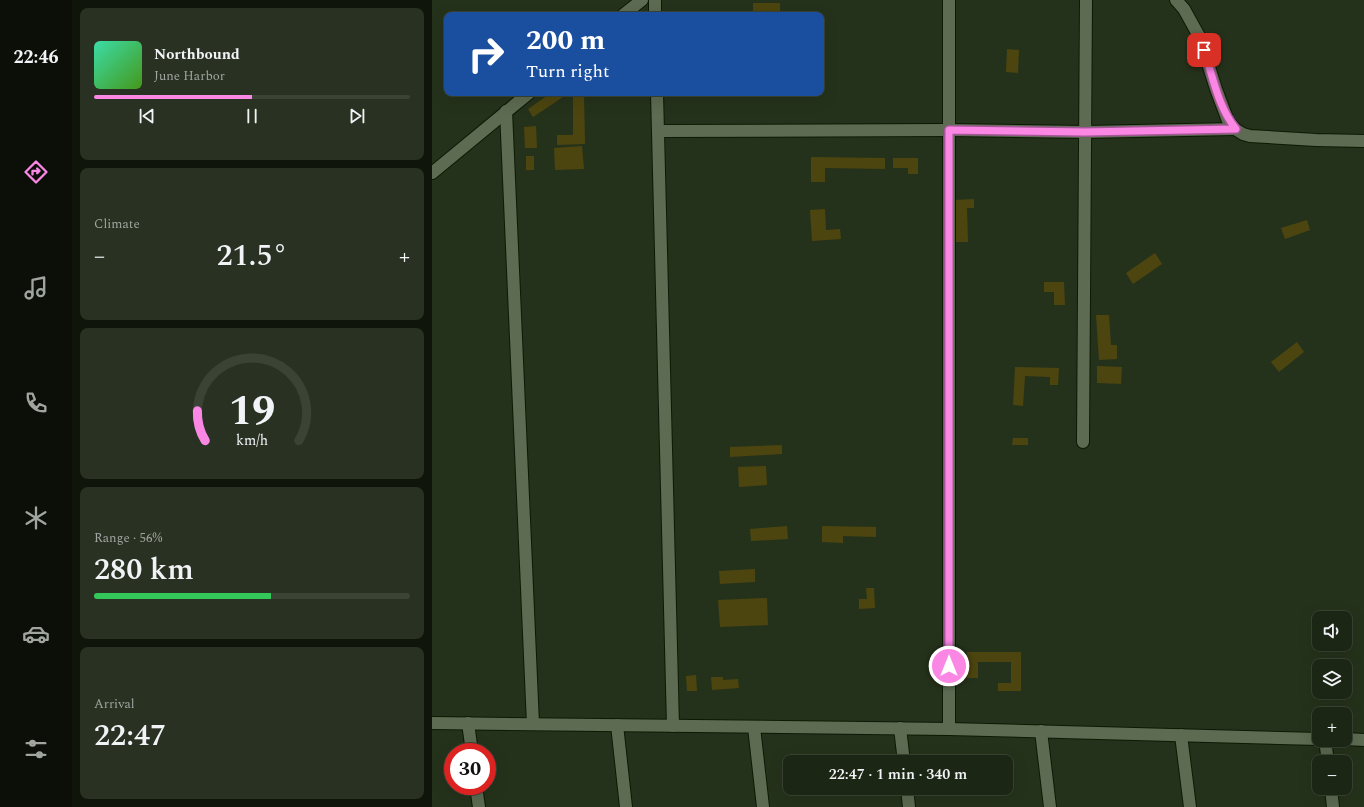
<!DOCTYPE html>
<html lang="en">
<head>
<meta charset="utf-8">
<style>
  :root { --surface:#1c2614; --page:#293222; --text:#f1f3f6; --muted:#a0a5a0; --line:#3a4334; --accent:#fb87e5 }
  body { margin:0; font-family:Spectral,serif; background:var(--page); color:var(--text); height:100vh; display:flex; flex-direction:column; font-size:15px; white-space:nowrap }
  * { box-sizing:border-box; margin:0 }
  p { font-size:13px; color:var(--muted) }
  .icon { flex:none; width:22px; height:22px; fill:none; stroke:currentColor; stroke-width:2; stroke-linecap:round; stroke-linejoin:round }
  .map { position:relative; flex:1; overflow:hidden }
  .side { display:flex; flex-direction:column; gap:8px; padding:8px; background:#0f150b; width:360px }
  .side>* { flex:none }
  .hud { position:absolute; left:12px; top:12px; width:380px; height:84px; border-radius:8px; box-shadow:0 4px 16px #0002,0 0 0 1px var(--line); background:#1a4fa0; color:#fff; overflow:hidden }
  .buttons { position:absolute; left:880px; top:611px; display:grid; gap:8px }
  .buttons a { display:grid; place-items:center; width:40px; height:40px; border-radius:8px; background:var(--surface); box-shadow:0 4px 16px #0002,0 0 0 1px var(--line); font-size:20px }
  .speed { position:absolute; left:12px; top:743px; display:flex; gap:8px; font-size:20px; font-weight:700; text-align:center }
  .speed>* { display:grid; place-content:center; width:52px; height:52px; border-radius:50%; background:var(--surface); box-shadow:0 4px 16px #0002,0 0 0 1px var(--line); line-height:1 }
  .speed .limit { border:6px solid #d22; background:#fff; color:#111 }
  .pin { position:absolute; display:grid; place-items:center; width:34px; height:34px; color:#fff; margin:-17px; border-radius:8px; box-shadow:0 2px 6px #0006 }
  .me { position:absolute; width:44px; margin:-22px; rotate:0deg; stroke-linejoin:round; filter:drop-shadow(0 0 3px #0008) }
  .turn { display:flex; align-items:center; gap:14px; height:84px; padding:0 16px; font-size:18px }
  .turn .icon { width:52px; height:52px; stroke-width:2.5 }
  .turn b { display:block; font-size:28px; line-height:34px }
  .big { font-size:30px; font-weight:600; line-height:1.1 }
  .side .card { flex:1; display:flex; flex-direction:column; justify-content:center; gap:6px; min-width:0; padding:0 14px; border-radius:8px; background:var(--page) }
  .side .dial { align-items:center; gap:0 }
  .dial svg { height:104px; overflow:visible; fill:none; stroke:var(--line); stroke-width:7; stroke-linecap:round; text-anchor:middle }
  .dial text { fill:var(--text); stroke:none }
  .song { display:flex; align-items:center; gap:12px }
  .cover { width:48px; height:48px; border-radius:6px; background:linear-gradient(135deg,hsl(160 70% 55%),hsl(100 70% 35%)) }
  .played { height:4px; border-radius:2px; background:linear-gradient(90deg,var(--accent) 50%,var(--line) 50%) }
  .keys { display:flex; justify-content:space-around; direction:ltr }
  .heat { display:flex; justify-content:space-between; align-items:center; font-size:22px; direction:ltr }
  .charge { height:6px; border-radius:3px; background:linear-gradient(90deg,#34c759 56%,var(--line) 0) }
  .trip { position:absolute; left:351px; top:755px; width:230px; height:40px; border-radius:8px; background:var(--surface); box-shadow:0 4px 16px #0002,0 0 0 1px var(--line); font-weight:600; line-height:40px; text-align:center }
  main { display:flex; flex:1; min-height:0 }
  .dock { display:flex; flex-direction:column; width:72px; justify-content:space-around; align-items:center; background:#0b0f08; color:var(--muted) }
  .dock .icon { width:28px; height:28px }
  .dock .on { color:var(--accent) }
  .dock b { font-size:18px; color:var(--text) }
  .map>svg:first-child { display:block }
  .building { fill:#4d450f }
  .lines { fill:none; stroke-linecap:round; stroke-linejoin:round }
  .minor-casing { stroke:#0e1905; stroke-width:14 }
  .minor { stroke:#5d6b52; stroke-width:12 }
  .route-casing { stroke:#a35895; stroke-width:10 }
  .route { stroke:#fb87e5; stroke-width:7 }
</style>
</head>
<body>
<main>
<nav class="dock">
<b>22:46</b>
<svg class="icon on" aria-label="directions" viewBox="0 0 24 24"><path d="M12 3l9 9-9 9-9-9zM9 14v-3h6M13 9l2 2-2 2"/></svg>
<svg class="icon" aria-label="music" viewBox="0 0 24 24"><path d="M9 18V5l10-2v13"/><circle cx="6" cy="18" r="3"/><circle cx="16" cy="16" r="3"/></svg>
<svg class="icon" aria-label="phone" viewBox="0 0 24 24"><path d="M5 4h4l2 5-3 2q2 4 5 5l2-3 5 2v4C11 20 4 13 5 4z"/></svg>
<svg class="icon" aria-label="climate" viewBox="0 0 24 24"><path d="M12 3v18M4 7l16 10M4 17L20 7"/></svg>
<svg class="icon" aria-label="car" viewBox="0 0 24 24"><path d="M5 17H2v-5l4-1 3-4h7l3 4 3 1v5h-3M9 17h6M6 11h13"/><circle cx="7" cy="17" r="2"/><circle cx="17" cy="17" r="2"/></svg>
<svg class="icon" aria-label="filters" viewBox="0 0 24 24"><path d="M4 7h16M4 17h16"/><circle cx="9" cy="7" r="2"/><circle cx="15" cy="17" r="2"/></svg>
</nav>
<section class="side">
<div class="card">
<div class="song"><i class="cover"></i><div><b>Northbound</b><p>June Harbor</p></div></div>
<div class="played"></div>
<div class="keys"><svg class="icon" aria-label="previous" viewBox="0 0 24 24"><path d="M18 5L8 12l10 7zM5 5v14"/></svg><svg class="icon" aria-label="pause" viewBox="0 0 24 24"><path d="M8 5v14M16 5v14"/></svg><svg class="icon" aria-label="next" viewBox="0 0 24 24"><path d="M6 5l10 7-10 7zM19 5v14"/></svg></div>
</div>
<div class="card"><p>Climate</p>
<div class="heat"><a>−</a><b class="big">21.5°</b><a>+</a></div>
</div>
<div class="card dial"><svg viewBox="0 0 100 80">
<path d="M14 69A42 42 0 1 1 86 69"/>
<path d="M14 69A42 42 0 0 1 8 46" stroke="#fb87e5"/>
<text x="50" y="56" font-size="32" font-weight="700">19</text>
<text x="50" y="72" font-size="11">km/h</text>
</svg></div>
<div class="card"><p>Range · 56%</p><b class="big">280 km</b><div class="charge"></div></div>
<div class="card"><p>Arrival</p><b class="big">22:47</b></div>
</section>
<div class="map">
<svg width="932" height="807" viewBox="0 0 932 807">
  <rect width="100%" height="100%" fill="#25321b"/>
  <g class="building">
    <path d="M321 3H348V15H338V11H321Z"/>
    <path d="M575 49 587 50 586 73 574 72Z"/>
    <path d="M119 93H137L101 117 96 109Z"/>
    <path d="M141 93H152L153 144 125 145V135H141Z"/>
    <path d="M104 126 105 148H93L92 127Z"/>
    <path d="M150 146 152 169 123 170 122 148Z"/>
    <rect x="94" y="156" width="8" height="14"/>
    <path d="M379 157 453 158V169L393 168V182H379Z"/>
    <path d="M461 158H486V174H476V168H461Z"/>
    <path d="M542 199V208H535L536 242H524L522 200Z"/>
    <path d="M393 209 394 230 408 229 409 239 380 241 378 210Z"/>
    <path d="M875 220 878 230 853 239 849 228Z"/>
    <path d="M723 253 730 264 701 284 694 273Z"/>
    <path d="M612 282H632L633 305H622V292H612Z"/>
    <path d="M664 315H677L679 345H685V359L667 360Z"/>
    <path d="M865 342 872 352 847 372 839 362Z"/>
    <path d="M665 366 690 367 689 384 665 383Z"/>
    <path d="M583 367 627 368 626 385H618V377L593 376 591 406 581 405Z"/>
    <path d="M581 438H596V445H580Z"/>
    <path d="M350 445V454L298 457V447Z"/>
    <path d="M334 466 335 485 307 487 306 467Z"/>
    <path d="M355 526 356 539 319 541 318 529Z"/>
    <path d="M390 526 444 527V537L411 536V543L390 542Z"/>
    <path d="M323 569V582L288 584 287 571Z"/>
    <path d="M434 588H442L443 608 427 609V599H435Z"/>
    <path d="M335 598 336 625 288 627 286 600Z"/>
    <path d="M535 652H589V691H566V683H579V662H546V678H535Z"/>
    <path d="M264 675 265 691H255L254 676Z"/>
    <path d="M279 677H291V680L306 679 307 688 280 690Z"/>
  </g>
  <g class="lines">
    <defs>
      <g id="minor">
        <path d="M223 0V15"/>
        <path d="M744 0 752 9 768 38 784 89 796 121 803 129 811 134 818 136 884 140 932 141"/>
        <path d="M191 15 210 0"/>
        <path d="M225 93 241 726"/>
        <path d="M74 111 101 724"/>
        <path d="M226 131 517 130 653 132 803 129"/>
        <path d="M0 173 97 93"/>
        <path d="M651 442 654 0"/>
        <path d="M0 723 517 729 887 739"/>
        <path d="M36 723 40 752"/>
        <path d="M185 725 194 807"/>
        <path d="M322 727 331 807"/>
        <path d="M468 728 472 762"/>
        <path d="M517 729V0"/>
        <path d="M609 731 618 807"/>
        <path d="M749 735 758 807"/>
        <path d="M913 739 932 740"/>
        <path d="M893 740 896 762"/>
        <path d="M44 786 47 807"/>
        <path d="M475 788 477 807"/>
        <path d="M899 788 901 807"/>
      </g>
    </defs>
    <use href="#minor" class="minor-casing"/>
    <use href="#minor" class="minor"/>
  </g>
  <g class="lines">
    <defs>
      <path id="route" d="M517 666V130L653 132 804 129C786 107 781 77 772 50"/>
    </defs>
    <use href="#route" class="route-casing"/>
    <use href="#route" class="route"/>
  </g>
</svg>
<div class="buttons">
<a><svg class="icon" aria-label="sound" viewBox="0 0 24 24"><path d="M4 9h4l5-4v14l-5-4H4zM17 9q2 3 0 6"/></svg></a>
<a><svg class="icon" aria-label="layers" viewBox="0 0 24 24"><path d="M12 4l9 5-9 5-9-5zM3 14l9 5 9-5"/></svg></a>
<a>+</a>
<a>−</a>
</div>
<div class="speed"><div class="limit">30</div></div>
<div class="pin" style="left:772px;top:50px;background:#d93025"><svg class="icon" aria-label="arrive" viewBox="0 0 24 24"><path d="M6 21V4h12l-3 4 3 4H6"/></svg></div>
<svg class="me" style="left:517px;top:666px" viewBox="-20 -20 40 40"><circle r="17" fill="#fb87e5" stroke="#fff" stroke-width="3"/><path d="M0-11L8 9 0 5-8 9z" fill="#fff"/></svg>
<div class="trip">22:47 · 1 min · 340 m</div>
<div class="hud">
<div class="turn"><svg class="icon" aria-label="right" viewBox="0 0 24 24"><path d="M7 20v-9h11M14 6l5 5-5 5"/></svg><div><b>200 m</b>Turn right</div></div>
</div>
</div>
</main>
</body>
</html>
